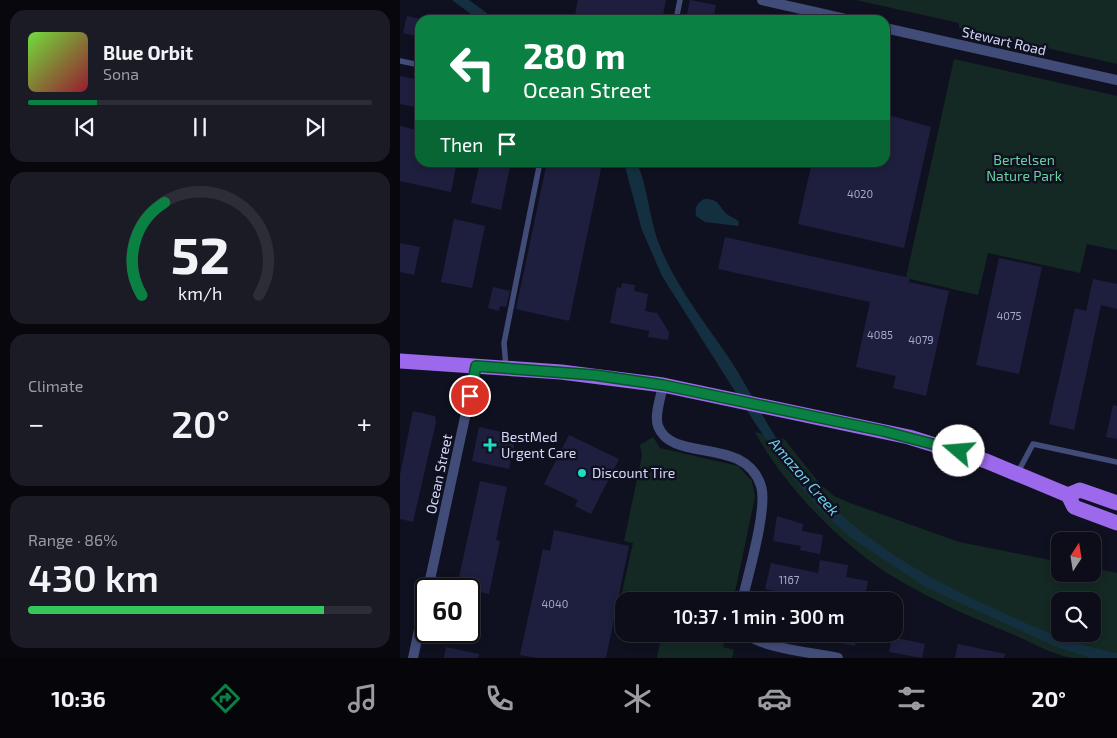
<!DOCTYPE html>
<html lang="en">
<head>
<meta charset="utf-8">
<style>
  :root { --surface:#0c0d18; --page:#1a1b25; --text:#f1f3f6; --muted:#9a9ca2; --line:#2c2d37; --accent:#0b8043 }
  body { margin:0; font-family:"Exo 2",sans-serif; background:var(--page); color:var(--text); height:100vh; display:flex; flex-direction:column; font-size:19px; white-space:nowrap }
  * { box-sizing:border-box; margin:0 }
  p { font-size:16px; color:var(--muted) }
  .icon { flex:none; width:28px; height:28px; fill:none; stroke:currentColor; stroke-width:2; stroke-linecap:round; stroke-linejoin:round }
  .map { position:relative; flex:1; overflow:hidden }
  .drawer { display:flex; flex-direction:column; gap:10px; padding:10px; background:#07070d; width:400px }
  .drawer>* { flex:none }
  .top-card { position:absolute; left:15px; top:15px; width:475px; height:152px; border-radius:15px; box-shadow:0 2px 8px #0003,0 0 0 1px var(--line); background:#0b8043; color:#fff; overflow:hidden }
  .needle { width:32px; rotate:12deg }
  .buttons { position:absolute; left:651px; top:532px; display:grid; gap:10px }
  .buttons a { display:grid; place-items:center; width:50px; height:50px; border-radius:10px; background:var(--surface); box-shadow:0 2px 8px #0003,0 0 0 1px var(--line); font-size:25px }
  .speed { position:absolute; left:15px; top:578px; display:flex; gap:10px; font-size:25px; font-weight:700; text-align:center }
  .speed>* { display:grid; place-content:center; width:65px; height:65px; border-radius:50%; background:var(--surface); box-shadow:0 2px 8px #0003,0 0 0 1px var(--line); line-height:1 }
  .speed .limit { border:2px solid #111; border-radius:8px; background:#fff; color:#111 }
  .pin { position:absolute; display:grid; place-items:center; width:42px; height:42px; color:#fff; margin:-21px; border:2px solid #fff; border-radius:50%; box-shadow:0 1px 5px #0007 }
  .me { position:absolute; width:55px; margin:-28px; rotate:288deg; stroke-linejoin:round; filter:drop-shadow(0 0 4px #0008) }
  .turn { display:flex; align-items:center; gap:18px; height:105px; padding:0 25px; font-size:22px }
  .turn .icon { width:65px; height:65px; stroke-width:2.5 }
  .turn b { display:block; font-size:35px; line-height:42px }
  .then { display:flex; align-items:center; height:48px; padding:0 25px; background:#0003; gap:10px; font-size:19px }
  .big { font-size:38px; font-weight:600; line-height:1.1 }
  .drawer .widget { flex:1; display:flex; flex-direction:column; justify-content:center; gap:8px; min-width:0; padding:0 18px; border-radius:15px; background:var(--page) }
  .drawer .dial { align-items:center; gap:0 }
  .dial svg { height:130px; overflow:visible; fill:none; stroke:var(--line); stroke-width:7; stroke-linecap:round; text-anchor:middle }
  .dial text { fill:var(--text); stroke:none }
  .song { display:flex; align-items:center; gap:15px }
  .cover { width:60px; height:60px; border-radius:8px; background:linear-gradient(135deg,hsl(100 70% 55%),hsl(350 70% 35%)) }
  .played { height:5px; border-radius:2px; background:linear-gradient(90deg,var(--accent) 20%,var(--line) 20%) }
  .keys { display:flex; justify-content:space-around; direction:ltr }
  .heat { display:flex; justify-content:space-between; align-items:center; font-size:28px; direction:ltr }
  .charge { height:8px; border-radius:4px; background:linear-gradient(90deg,#34c759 86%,var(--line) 0) }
  .trip { position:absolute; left:215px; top:592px; width:288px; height:50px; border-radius:15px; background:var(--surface); box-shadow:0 2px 8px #0003,0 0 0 1px var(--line); font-weight:600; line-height:50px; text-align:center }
  .menu { display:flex; height:80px; justify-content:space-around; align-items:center; background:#05050a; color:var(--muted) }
  .menu .icon { width:35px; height:35px }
  .menu .active { color:var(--accent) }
  .menu b { font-size:22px; color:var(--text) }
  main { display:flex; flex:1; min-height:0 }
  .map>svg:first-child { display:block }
  .green { fill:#142923; fill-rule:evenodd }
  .water { fill:#143040 }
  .building { fill:#1e1f3e }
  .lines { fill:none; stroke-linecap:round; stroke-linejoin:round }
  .lane { stroke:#414c79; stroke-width:5.5 }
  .street { stroke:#414c79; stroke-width:10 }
  .primary { stroke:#9c69ec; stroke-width:15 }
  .route-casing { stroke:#07532c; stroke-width:12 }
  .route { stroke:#0b8043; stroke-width:9 }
  .poi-dot { fill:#1dddc3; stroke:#101120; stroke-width:2 }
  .labels { text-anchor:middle; stroke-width:5; stroke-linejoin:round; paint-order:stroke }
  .number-label { font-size:11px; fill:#a6aaca }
  .street-label { font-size:14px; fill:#d4d9f9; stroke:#101120 }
  .park-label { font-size:14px; fill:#6ad09e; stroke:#101120 }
  .poi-label { font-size:14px; fill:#d4d9f9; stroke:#101120; text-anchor:start }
  .water-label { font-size:15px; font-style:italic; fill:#6fd0ec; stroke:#101120 }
</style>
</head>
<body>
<main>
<section class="drawer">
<div class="widget">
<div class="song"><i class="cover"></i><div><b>Blue Orbit</b><p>Sona</p></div></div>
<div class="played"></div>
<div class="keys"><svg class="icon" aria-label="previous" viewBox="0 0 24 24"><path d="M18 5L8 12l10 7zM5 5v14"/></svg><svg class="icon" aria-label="pause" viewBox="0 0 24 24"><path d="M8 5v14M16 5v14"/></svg><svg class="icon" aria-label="next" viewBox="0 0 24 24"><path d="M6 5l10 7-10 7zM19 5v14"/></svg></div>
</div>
<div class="widget dial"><svg viewBox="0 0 100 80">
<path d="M14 69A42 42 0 1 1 86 69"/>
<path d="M14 69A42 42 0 0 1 28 12" stroke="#0b8043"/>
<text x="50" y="56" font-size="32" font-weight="700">52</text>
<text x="50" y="72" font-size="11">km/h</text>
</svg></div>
<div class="widget"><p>Climate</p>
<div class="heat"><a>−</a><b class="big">20°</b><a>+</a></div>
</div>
<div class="widget"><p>Range · 86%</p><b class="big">430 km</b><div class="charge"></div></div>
</section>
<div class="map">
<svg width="717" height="658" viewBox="0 0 717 658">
  <rect width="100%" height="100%" fill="#101120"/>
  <g class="green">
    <path d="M456 0H717V64L559 28V23Z"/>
    <path d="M554 59 717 96V250L687 244 680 273 588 253 578 295 506 278Z"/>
    <path d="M355 432 384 439 421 485 434 496 450 503 559 542 660 562V574H692L693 568 717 573V658C703 658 686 658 672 658 651 654 631 642 612 634 575 619 537 602 502 582 446 550 386 489 355 432ZM660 601H692V634H660Z"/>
    <path d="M253 437 260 448 338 466 352 481 355 497 333 601H224V625L215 623 233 543 224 541 242 456 240 445Z"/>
    <path d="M262 634H326L323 647 334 650 332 658H257Z"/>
  </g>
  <g class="water">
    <path d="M52 0H69L96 20H79Z"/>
    <path d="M224 163H237C249 190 249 222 261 249 278 290 307 325 331 361 352 394 368 429 392 461 446 533 516 573 597 610 636 628 675 645 717 653V658H691L659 648 527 588 450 537 422 512 390 474 355 423 262 276 242 230Z"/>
    <path d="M304 199C320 198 319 208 328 215 332 218 336 218 339 222L338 226 305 222 296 216C295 207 296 204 304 199Z"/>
  </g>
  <g class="building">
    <path d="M178 0H266L262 20H174Z"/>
    <path d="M290 0 316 5 313 20H286Z"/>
    <path d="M7 16 20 19V37L3 33Z"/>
    <path d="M0 76 20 80V108L0 104Z"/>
    <path d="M485 114 531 127 504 248 398 224 412 162H485Z"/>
    <path d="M0 126 20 131V162H57L51 192 0 181Z"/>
    <path d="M80 162H111L101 210 71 203Z"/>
    <path d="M147 162H197L201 169 169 321 116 309Z"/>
    <path d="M54 219 85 226 72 288 41 282Z"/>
    <path d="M325 237 510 278 509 282 549 291 526 396 493 388 496 376 456 367 470 302 318 269Z"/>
    <path d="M0 243 20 247 14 275 0 272Z"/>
    <path d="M599 258 642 267 619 374 576 365Z"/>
    <path d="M693 279 717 284V309L701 305 674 430 649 424 675 308 686 311Z"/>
    <path d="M222 283 235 285 234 291 248 294 245 311 257 313 269 332 268 340 248 337 249 331 210 323 217 287 221 288Z"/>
    <path d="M93 287 110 291 106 307 100 306 99 311 88 308Z"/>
    <path d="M713 405 717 406V439L706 437Z"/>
    <path d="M13 411 35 416 36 422 13 522 0 519V475Z"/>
    <path d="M79 427 116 435 109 469 72 461Z"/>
    <path d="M169 435 219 459 191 514 175 506 178 500 144 484Z"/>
    <path d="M80 481 107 487 96 540 100 541 89 594 57 587Z"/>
    <path d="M377 516 403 524 402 531 423 535 420 554 400 550 401 546 373 541Z"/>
    <path d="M154 530 229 546 206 658H136L120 655 143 549 150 551Z"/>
    <path d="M420 560 448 565 446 577 468 581 464 601H412V599L365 589 371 563 418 573Z"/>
    <path d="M417 634H457L455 646 417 638Z"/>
    <path d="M492 637 525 644 522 658 489 652Z"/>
    <path d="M558 644 605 654 604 658H555Z"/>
    <path d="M46 647 79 654 78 658H44Z"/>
  </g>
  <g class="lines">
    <g class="lane">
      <path d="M276 20 280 0"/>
      <path d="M0 61 20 65"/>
      <path d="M106 367 104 343 140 162"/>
      <path d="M618 472 633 444 717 462"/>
    </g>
    <g class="street">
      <path d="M362 0 450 20"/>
      <path d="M485 28 717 80"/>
      <path d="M263 385C261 397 254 415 258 426 272 464 345 435 361 486 368 508 348 575 342 601"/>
      <path d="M28 589 76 366"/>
      <path d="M347 634C362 648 416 653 438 658"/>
      <path d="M13 658 26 597"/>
    </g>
    <g class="primary">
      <path d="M0 361 161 372 263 385 509 437 586 461 668 495 674 507 717 523"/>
      <path d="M668 495 680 490 717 503"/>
    </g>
  </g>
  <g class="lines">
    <defs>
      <path id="route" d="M70 396 76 366 194 375 263 385 483 431 559 451"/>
    </defs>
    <use href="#route" class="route-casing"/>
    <use href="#route" class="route"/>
  </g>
  <g class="poi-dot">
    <path d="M87.5 437.5h5v5h5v5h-5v5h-5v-5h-5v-5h5z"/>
    <circle cx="182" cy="473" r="5"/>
  </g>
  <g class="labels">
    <g class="number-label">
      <text x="460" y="198">4020</text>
      <text x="609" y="320">4075</text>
      <text x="480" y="339">4085</text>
      <text x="521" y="344">4079</text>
      <text x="389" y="584">1167</text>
      <text x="155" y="608">4040</text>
    </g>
    <g class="street-label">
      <text transform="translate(604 41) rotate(13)" y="5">Stewart Road</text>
      <text transform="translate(39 474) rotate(-78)" y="5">Ocean Street</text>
    </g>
    <g class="park-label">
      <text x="624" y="165">Bertelsen<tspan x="624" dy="16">Nature Park</tspan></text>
    </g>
    <g class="poi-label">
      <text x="101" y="442">BestMed<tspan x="101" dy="16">Urgent Care</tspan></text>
      <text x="192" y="478">Discount Tire</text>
    </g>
    <g class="water-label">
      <text transform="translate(404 477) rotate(49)" y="5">Amazon Creek</text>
    </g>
  </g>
</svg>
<div class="buttons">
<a><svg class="needle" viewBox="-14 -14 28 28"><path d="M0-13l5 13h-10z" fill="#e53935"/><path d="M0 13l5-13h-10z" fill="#9a9ca2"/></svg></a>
<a><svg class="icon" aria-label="search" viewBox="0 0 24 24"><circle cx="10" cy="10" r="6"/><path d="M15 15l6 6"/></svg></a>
</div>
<div class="speed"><div class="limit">60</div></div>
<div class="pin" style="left:70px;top:396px;background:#d93025"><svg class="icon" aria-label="arrive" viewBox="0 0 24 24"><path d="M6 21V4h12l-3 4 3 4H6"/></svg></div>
<svg class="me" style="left:559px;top:451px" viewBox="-20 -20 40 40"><circle r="19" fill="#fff"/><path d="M0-13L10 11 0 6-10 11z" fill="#0b8043"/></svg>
<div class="trip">10:37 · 1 min · 300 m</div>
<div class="top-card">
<div class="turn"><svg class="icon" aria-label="left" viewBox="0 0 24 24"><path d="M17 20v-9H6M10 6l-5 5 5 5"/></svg><div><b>280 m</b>Ocean Street</div></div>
<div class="then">Then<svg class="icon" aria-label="arrive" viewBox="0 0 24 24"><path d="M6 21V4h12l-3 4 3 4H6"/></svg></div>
</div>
</div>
</main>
<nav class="menu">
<b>10:36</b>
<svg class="icon active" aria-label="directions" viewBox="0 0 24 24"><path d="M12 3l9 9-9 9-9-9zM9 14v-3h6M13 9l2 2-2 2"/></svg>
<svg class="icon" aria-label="music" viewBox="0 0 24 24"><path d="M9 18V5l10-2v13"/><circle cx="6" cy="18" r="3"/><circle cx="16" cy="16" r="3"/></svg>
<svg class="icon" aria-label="phone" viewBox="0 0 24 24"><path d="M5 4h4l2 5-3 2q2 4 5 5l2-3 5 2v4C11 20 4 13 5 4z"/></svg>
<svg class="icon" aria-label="climate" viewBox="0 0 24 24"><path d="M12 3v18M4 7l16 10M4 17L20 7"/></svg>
<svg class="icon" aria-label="car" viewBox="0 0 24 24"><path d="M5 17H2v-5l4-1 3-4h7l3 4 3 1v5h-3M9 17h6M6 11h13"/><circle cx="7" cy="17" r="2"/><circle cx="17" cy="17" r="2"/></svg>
<svg class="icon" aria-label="filters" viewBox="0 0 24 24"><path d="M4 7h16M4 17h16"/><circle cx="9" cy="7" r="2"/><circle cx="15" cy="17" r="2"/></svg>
<b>20°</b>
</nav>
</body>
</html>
